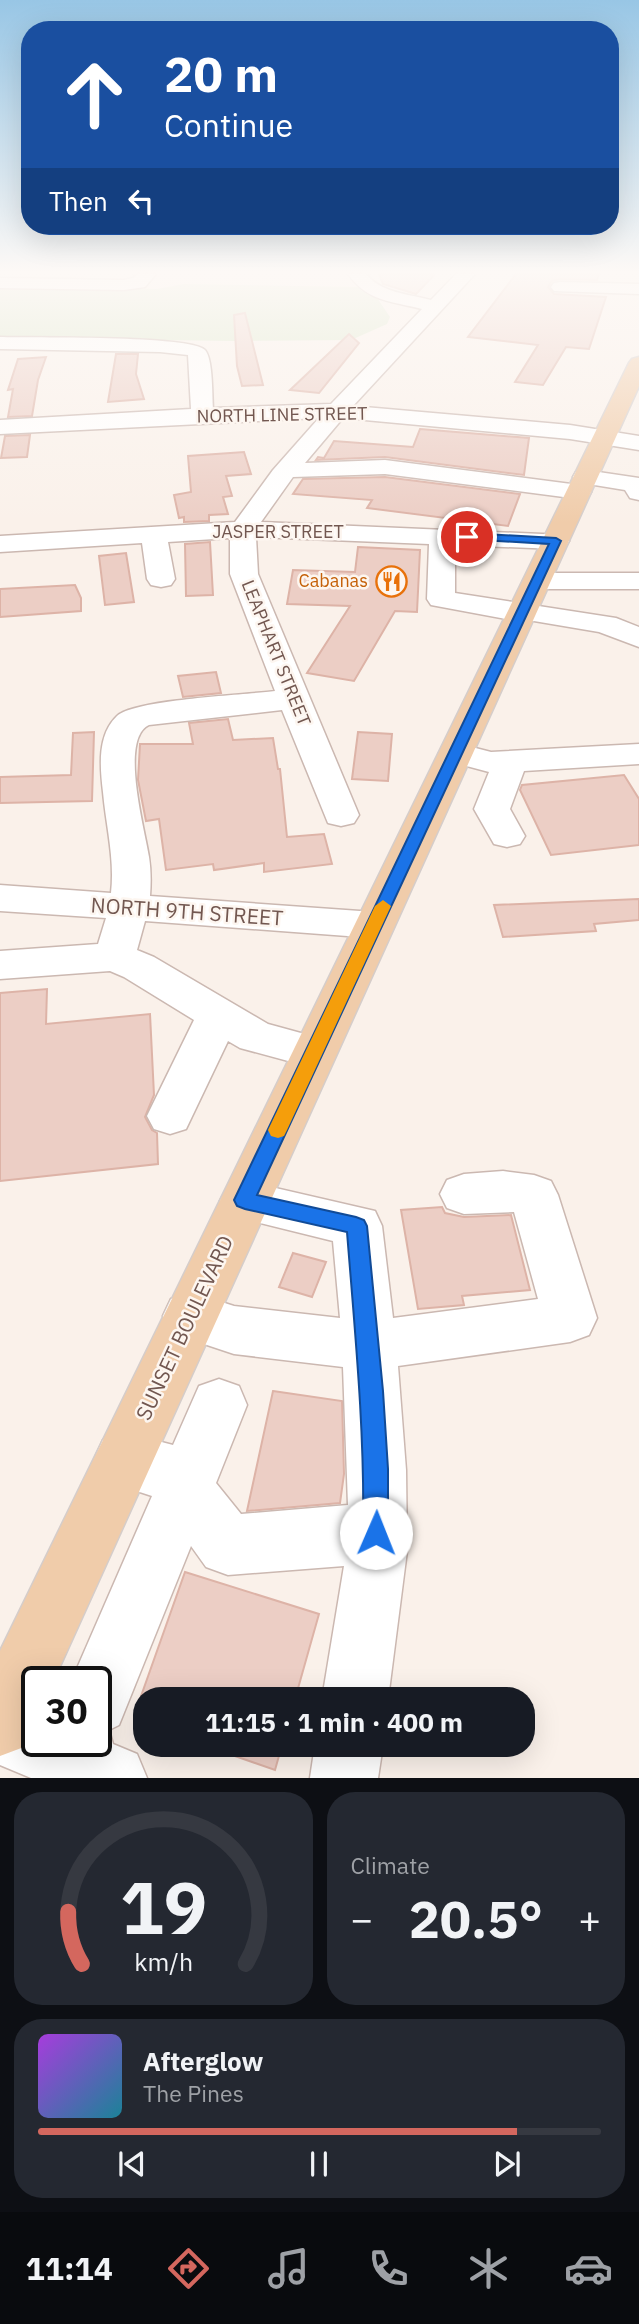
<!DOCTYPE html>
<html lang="en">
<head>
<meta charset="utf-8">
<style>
  :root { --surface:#171b24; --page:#242831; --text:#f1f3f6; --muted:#9ea1a6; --line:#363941; --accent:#d4675e }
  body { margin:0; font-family:"IBM Plex Sans",sans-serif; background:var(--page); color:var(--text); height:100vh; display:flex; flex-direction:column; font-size:26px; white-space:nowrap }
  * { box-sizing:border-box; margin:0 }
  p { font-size:23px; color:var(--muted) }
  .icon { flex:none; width:38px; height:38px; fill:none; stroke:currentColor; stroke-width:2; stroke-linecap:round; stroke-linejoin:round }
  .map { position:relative; height:1778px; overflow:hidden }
  .side { display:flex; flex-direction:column; gap:14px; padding:14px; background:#0d0f14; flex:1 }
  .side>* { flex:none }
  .hud { position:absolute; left:21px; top:21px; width:598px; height:214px; border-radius:28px; box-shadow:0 7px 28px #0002; background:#1a4fa0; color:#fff; overflow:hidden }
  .speed { position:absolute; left:21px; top:1666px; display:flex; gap:14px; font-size:35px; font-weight:700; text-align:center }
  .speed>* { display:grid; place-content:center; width:91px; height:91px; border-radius:50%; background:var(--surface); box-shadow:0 7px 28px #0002; line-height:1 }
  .speed .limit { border:4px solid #111; border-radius:10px; background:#fff; color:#111 }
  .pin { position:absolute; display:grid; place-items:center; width:60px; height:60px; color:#fff; margin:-30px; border:4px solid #fff; border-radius:50%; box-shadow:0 2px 7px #0007 }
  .me { position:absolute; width:77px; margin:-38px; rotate:1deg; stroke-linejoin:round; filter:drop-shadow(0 0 5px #0008) }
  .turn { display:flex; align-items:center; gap:24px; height:147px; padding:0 28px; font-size:32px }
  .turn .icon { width:91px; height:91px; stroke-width:2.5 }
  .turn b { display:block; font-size:49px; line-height:60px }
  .then { display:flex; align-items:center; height:66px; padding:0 28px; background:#0003; gap:14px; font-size:26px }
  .big { font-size:52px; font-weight:700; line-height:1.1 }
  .side .widget { flex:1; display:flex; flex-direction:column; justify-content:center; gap:10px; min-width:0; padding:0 24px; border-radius:28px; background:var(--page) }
  .side .dial { align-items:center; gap:0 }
  .dial svg { height:182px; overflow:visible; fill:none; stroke:var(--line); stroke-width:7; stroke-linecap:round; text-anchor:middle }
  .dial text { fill:var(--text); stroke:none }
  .song { display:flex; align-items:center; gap:21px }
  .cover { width:84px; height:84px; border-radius:10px; background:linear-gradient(135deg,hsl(280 70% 55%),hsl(190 70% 35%)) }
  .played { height:7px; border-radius:4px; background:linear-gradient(90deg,var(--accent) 85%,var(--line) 85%) }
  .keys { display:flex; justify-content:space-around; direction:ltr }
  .heat { display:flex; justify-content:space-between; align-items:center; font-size:38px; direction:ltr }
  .side .tiles { flex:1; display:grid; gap:14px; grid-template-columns:1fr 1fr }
  .widget:last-child { grid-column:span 2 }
  .trip { position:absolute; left:133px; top:1687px; width:402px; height:70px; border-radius:28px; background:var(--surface); box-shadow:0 7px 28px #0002; font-weight:700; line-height:70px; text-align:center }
  .tabs { display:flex; height:112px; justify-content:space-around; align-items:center; background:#090b0e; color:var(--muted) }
  .tabs .icon { width:49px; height:49px }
  .tabs .selected { color:var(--accent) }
  .tabs b { font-size:32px; color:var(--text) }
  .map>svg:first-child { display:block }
  .green { fill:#d9e6c9 }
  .building { fill:#eccec5; stroke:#ddb3a7; stroke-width:2 }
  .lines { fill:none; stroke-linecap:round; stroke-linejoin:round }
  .minor-casing { stroke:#cbb8b1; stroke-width:3 }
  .major-casing { stroke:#d5cdca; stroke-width:3 }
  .minor { fill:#fff; fill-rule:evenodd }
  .major { fill:#f0ccaa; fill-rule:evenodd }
  .route { fill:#1a73e8; stroke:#114b97; stroke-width:2 }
  .slow { fill:#f59e0b }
  .labels { text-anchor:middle; stroke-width:5; stroke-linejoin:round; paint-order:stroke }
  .far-street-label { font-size:18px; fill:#725750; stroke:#fdf6f0 }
  .far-food-label { font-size:18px; fill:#c56008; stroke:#fdf6f0; text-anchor:end }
  .street-label { font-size:21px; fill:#725750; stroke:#fdf6f0 }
</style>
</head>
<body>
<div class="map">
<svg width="639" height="1778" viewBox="0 0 639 1778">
  <rect width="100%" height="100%" fill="#faf1ea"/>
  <path class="green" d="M184 284 358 287 375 295 390 317 387 324 351 340 238 341 0 338V286L157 289Z"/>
  <g class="building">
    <path d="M379 274H435L416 294 383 284Z"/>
    <path d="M516 274H599L597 280 560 279 552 281 548 287 554 294 606 297 589 349 566 347 543 385 515 382 538 345 468 337Z"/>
    <path d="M245 313 263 385 242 386 237 366 234 315Z"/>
    <path d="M349 334 359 343 319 393 290 390Z"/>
    <path d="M116 354H138L136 374 144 399 108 402Z"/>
    <path d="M46 357 38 380 32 416 8 417 13 389 8 390 18 359Z"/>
    <path d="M420 429 529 438 524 475 385 457 316 460 318 457 324 458 334 441 413 447Z"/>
    <path d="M30 435 27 457 1 458 5 436Z"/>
    <path d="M244 452 251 474 226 476 232 496 223 497 228 514 209 515V521L184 522V517L179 518 174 495 191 492 188 456Z"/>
    <path d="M385 477 520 494 508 526 367 508 372 500 293 494 303 479Z"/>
    <path d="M210 542 213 595 186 596 185 544Z"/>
    <path d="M358 547 420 550 417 612 395 611 354 681 307 673 350 606 287 604 293 570 355 572Z"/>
    <path d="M126 553 134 602 105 605 99 556Z"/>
    <path d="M75 585 81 598V611L0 617V589Z"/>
    <path d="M216 672 221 693 183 697 178 676Z"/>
    <path d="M228 719 233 740 273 738 278 769H280L287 837 324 834 332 864 264 872V863L214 870 213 864 166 870 159 819 146 821 138 780 140 744H193L189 723Z"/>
    <path d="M94 732 92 801 0 803V777L71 775 73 733Z"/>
    <path d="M358 732 392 734 388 781 352 779Z"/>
    <path d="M624 775 639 799V845L551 855 520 790 522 785Z"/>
    <path d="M639 899V920L594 924 596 931 503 937 494 905Z"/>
    <path d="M47 989 46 1024 150 1014 154 1095 145 1117 152 1130 157 1133 158 1164 0 1181V993Z"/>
    <path d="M442 1207 445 1213 464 1217 511 1215 530 1290 462 1296 464 1305 418 1309 401 1210Z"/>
    <path d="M293 1253 326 1262 312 1297 279 1287Z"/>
    <path d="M273 1391 342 1401 344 1474 340 1503 247 1511Z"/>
    <path d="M185 1572 319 1614 295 1699H140Z"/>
    <path d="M212 1745H282L275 1770 212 1748Z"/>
  </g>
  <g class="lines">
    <defs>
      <g id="minor">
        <path d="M138 274H156L145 287 124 290 0 288V278L124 280 133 278Z"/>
        <path d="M348 274H366C381 293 409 294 431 300L456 274H475L353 406 570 425 639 436V450L570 439 343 418 305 463 385 460 579 485 588 487 591 492 588 497 579 499 385 474 293 477 261 522 565 535 569 541 565 547 556 549 455 545V593L616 618 639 627V647L599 632 528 620 522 622 431 605 427 599 429 544 256 537 258 574 359 815 354 823 341 826 328 823 282 710 149 725C119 739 145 830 149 857 151 870 151 883 150 896L374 912 388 916 394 925 388 934 374 938 145 921 137 950 154 957 268 1024 330 1041 336 1052 330 1063 314 1068 240 1048 228 1041 186 1129 170 1134 154 1129 147 1116 194 1020 124 977 110 971 0 979V951L98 944 106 918 0 911V885L111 893C115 859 106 826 103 792 100 767 97 735 117 716 136 699 246 695 275 691L230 574V538L168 542 175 579 171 585 161 587 151 585 147 579 142 543 0 552V536L235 522 273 470 319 418 0 434V420L191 409 188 355 160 352 0 349V337C29 338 192 335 205 350 213 359 212 395 213 408L331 404 422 309C391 301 368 302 348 274Z"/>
        <path d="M560 282 639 284V294L554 291 551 287 554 283Z"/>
        <path d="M585 470 639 478V500L630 498 625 490 576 482 573 477 576 472Z"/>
        <path d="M537 573H639V589H537L527 587 523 581 527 575Z"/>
        <path d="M456 743 491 752 639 744V764L524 771 510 809 525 836 520 844 507 847 494 844 474 809 489 772 444 760 439 753 444 746Z"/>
        <path d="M503 1171 534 1175 551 1181 558 1195 597 1318 589 1335 570 1342 398 1366 406 1470 407 1551 388 1699H322L344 1566 228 1575 206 1567 191 1546 119 1725 109 1730 113 1744 137 1754 147 1778H31L0 1765V1697L37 1712V1741H96V1682H71L152 1496 103 1480 94 1460 103 1440 123 1432 173 1445 199 1386 219 1379 239 1386 247 1405 216 1483 241 1514 348 1505 343 1367 234 1354 171 1333 163 1316 171 1299 190 1292 234 1306 340 1318 333 1241 228 1215 220 1201 228 1187 245 1181 375 1211 382 1226 393 1318 538 1299 514 1212 464 1214 447 1208 440 1194 447 1180 464 1174Z"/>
        <path d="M315 1745H383L378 1778H310Z"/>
      </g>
      <path id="major" d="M639 357V386L53 1682H37V1718L24 1747 0 1756V1651L629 363 632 359Z"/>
    </defs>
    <use href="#minor" class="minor-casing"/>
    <use href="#major" class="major-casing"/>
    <use href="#minor" class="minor"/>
    <use href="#major" class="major"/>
  </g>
  <linearGradient id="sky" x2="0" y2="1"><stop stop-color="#98c6e5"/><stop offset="0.52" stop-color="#fdf9f6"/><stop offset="1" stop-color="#fdf9f6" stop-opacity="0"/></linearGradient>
  <rect width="639" height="523" fill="url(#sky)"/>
  <path class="route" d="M467 533 556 538 561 541 257 1195 356 1217 364 1220 367 1226 383 1391 388 1469V1533L385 1542 376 1545 367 1542 363 1533C365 1432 355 1333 347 1232L245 1209 237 1206 234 1200 549 544 464 539V534Z"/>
  <path class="slow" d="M383 900 391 906 287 1130 284 1136 278 1138 271 1136 268 1130 375 906Z"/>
  <defs>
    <symbol id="restaurant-ring" viewBox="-11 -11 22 22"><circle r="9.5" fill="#fdf6f0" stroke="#e8710a" stroke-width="1.5"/><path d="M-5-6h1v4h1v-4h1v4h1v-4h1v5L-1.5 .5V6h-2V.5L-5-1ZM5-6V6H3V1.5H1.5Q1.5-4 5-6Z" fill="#e8710a"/></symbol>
  </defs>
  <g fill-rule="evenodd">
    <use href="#restaurant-ring" x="374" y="564" width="35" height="35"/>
  </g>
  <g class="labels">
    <g class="far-street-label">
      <text transform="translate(282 415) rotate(-1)" y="6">NORTH LINE STREET</text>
      <text x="278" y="538">JASPER STREET</text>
      <text transform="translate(276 653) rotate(68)" y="6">LEAPHART STREET</text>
    </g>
    <g class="far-food-label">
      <text x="368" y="587">Cabanas</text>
    </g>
    <g class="street-label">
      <text transform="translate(187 912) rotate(4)" y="7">NORTH 9TH STREET</text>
      <text transform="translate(185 1328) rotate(-65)" y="7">SUNSET BOULEVARD</text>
    </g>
  </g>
</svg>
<div class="speed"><div class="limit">30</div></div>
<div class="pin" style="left:467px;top:537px;background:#d93025"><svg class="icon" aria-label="arrive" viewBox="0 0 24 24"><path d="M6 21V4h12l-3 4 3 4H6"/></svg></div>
<svg class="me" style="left:376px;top:1533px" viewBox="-20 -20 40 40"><circle r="19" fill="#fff"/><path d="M0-13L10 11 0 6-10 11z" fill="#1a73e8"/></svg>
<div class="trip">11:15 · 1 min · 400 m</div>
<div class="hud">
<div class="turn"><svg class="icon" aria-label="ahead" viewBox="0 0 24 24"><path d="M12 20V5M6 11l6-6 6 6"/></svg><div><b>20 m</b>Continue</div></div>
<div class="then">Then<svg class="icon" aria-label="left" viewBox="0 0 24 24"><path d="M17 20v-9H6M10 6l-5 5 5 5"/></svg></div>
</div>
</div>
<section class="side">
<div class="tiles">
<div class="widget dial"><svg viewBox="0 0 100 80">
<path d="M14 69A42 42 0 1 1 86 69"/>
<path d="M14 69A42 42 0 0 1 8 46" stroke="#d4675e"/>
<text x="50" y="56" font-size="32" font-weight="700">19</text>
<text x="50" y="72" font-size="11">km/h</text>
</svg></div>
<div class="widget"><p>Climate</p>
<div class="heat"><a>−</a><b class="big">20.5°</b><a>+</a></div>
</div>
<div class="widget">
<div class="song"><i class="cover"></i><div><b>Afterglow</b><p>The Pines</p></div></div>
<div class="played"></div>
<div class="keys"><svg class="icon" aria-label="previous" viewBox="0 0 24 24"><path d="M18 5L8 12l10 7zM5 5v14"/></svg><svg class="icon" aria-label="pause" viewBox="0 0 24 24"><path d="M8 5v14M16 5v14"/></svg><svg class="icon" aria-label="next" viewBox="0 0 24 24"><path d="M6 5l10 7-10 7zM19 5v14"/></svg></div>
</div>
</div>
</section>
<nav class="tabs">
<b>11:14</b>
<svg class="icon selected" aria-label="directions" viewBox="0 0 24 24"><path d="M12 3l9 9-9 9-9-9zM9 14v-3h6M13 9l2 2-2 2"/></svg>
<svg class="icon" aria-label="music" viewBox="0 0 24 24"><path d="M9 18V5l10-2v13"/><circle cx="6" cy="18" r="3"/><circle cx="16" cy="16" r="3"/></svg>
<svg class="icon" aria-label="phone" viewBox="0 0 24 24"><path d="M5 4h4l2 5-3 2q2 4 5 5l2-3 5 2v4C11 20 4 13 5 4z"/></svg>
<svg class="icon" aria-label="climate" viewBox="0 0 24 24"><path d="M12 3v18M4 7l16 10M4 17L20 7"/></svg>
<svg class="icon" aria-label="car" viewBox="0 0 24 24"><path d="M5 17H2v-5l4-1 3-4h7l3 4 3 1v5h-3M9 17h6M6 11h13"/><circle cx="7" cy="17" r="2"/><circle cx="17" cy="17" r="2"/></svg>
</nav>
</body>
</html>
